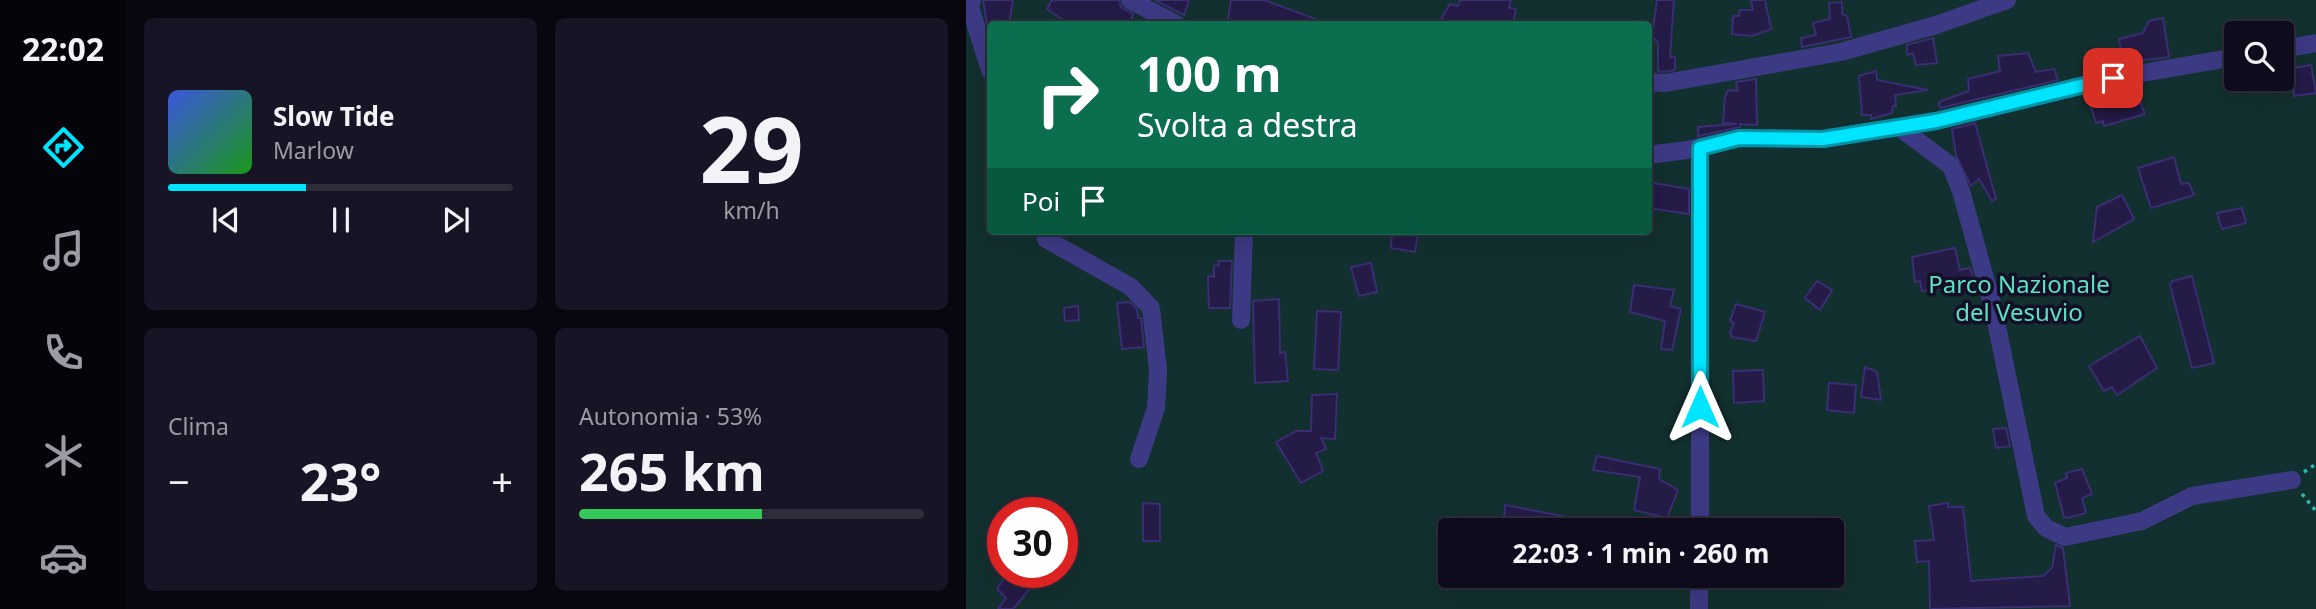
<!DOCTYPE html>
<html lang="it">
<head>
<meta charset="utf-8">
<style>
  :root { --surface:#0e0b1c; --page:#171425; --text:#f1f3f6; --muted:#9b9ba3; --line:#2e2b3b; --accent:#00e5ff }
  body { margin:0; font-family:"Noto Sans",sans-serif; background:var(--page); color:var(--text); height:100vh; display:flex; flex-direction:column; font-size:26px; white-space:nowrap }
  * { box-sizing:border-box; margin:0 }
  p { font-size:23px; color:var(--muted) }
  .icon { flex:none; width:38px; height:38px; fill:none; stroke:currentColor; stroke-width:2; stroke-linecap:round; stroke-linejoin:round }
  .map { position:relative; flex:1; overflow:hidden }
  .drawer { display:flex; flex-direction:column; gap:18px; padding:18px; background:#08060f; width:840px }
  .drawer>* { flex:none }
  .banner { position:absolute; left:21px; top:21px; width:665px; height:214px; border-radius:7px; box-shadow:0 7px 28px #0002,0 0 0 2px var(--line); background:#0b6e4f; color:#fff; overflow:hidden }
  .tools { position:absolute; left:1258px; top:21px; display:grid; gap:14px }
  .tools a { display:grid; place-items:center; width:70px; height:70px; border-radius:7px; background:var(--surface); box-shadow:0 7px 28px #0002,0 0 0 2px var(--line); font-size:35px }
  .speed { position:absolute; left:21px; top:497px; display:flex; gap:14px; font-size:35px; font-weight:700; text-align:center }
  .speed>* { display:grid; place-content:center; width:91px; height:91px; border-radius:50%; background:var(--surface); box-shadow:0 7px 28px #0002,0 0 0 2px var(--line); line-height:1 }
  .speed .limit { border:10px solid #d22; background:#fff; color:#111 }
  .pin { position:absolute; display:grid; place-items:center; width:60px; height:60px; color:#fff; margin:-30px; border-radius:14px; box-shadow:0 4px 10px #0006 }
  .me { position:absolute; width:77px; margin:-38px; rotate:0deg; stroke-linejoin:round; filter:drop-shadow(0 0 5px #0008) }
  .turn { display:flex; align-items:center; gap:24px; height:147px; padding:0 35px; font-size:32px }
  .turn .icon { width:91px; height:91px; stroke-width:2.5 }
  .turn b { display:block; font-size:49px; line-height:60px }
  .then { display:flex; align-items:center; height:66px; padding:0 35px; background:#0003; gap:14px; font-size:26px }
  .big { font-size:52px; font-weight:700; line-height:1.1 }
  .drawer .tile { flex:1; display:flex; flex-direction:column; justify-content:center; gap:10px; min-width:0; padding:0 24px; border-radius:10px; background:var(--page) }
  .drawer .dial { align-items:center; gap:0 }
  .dial b { font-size:91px; line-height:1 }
  .song { display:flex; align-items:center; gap:21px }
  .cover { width:84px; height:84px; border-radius:10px; background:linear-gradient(135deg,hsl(230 70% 55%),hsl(120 70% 35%)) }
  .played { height:7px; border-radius:4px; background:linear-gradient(90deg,var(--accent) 40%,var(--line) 40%) }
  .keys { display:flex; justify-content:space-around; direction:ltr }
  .heat { display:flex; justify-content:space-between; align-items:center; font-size:38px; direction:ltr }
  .charge { height:10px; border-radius:5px; background:linear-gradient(90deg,#34c759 53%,var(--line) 0) }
  .drawer .tiles { flex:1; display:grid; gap:18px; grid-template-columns:repeat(2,1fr) }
  .trip { position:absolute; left:472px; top:518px; width:406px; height:70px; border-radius:7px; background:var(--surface); box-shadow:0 7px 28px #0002,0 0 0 2px var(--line); font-weight:700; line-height:70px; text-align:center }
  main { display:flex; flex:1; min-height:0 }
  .dock { display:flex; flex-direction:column; width:126px; justify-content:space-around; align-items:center; background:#06040b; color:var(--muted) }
  .dock .icon { width:49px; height:49px }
  .dock .on { color:var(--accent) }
  .dock b { font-size:32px; color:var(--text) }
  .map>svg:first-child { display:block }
  .green { fill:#12302f; fill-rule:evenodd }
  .building { fill:#241b47; stroke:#3b2d73; stroke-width:2 }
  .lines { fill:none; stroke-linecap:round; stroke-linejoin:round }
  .path { stroke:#2fb8b0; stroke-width:3.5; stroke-dasharray:3.5 5; stroke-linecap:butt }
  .street { stroke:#3d3a85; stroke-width:18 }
  .route-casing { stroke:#0095a6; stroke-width:18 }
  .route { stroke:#00e5ff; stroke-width:12 }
  .labels { text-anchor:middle; stroke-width:7; stroke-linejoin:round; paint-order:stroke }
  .park-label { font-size:24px; fill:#5fe0c0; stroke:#130f26 }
</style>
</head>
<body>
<main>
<nav class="dock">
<b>22:02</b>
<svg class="icon on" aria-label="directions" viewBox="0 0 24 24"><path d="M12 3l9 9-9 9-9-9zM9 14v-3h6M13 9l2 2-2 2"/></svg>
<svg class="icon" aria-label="music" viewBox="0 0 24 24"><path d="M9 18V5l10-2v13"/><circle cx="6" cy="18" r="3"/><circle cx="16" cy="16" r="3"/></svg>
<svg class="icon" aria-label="phone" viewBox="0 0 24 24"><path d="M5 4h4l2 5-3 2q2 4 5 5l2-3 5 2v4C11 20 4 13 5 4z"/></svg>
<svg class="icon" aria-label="climate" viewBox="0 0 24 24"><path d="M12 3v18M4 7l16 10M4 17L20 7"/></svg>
<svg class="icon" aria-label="car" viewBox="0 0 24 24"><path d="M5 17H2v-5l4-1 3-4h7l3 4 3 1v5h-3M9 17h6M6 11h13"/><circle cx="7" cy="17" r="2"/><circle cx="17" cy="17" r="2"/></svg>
</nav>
<section class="drawer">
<div class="tiles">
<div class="tile">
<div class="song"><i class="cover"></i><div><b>Slow Tide</b><p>Marlow</p></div></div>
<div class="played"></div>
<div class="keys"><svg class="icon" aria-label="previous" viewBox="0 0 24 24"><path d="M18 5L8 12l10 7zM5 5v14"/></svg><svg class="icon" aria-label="pause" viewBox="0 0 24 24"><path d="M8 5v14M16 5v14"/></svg><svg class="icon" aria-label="next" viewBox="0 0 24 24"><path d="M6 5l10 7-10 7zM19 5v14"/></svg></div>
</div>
<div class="tile dial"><b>29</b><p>km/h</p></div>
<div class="tile"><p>Clima</p>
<div class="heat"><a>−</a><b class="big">23°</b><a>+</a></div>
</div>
<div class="tile"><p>Autonomia · 53%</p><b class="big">265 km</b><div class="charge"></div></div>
</div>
</section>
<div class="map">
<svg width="1350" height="609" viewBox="0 0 1350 609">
  <rect width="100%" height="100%" fill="#130f26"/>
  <path class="green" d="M0 0H1350V609H0ZM24 24H682V231H24ZM1270 33H1316V79H1270ZM37 513H96V572H37ZM485 530H866V576H485Z"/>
  <g class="building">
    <path d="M17 0H47L43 24H21Z"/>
    <path d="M86 0H153L155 7 167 14 164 24H103L81 9Z"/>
    <path d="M189 0H223L218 15Z"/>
    <path d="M265 0H298L363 24H270L271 21 262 19Z"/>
    <path d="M494 0H545L543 8 550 9 547 24H485L474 21 484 4 492 6Z"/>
    <path d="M691 0H708L704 57H709V70L698 72 692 71V42L686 37Z"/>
    <path d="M785 0H799L805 29 786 36 766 34 767 16H773L774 10H787Z"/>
    <path d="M876 2V14L881 16 885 37 836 47 835 38 850 35 847 23 864 19 863 3Z"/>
    <path d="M1197 18 1203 57 1157 63 1153 39 1177 33 1183 21Z"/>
    <path d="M967 38 971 63 950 65 947 53 941 55V45Z"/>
    <path d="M1062 53 1070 72 1088 69 1092 80 974 108 973 102 1003 91 1002 79 1034 71 1032 56Z"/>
    <path d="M1345 65 1350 93 1328 96 1327 68Z"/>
    <path d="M910 71 911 80 962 90 929 95 930 106H927L926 113 905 119V115H896L893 76Z"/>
    <path d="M790 79 791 125 774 124V127L732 136V127L771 124 757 123 759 97 762 90 772 91 770 82Z"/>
    <path d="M1168 86 1179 114 1138 126 1137 121 1130 123 1123 101 1146 97 1144 90Z"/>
    <path d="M1009 123 1030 199 1026 201 1013 179 1005 186 990 156 986 129Z"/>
    <path d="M1208 157 1215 184 1223 183 1228 195 1185 208 1172 168Z"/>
    <path d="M682 182 723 189V214L682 208Z"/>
    <path d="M1156 195 1168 219 1127 242 1131 207Z"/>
    <path d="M1276 208 1280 223 1256 229 1251 213Z"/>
    <path d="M426 231H452L449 252 425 248Z"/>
    <path d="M989 248 994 270 1004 268 1009 284 956 291 954 281 949 282 946 257Z"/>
    <path d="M252 261H266L264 308H243L242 276 248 277V266L253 265Z"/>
    <path d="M405 263 411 292 393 296 385 267Z"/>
    <path d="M1226 276 1248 363 1226 368 1204 285 1206 281Z"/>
    <path d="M851 281 866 290 854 310 839 298Z"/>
    <path d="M668 285 708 290 704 306 715 309 706 350 695 349 699 321 664 312Z"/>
    <path d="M313 299 314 353 319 352 322 381 289 383 287 301Z"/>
    <path d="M164 302 171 309 172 318H175L178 347 156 349 151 303Z"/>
    <path d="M770 304 799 312 790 341 766 337 764 333 768 323 764 321Z"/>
    <path d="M112 306 113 320 99 321 98 308Z"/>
    <path d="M351 311 375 312 372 370 348 369Z"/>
    <path d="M1174 336 1191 368 1151 395 1146 387 1138 391 1123 366Z"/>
    <path d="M899 367 911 372 915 400 895 397Z"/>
    <path d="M797 370 798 401 768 403 767 371Z"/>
    <path d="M863 383 890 385 888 413 861 410Z"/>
    <path d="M371 394 369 439 355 438 360 449 350 453 357 471 335 483 310 442 330 431H345L346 395Z"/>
    <path d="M1040 428 1044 446 1030 448 1027 429Z"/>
    <path d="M631 456 694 469 693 479 712 490 701 518 668 510 674 477 627 470Z"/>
    <path d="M1116 469 1126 494 1116 498 1120 513 1101 518 1098 517 1089 483 1101 478 1100 473Z"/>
    <path d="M177 503 194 504V541H177Z"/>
    <path d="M982 503V507H997L1005 581 1077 576 1086 568 1090 545 1097 548 1104 606 964 609 963 561 951 562 949 541 968 540 963 506Z"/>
    <path d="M539 505 633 523V530H575L538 522Z"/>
    <path d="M42 572 67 585 47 609H32L40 598 31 589Z"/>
  </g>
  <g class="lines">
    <g class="path">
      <path d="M1338 472 1350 464"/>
      <path d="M1336 494 1350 511"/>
    </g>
    <g class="street">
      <path d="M6 0 4 7 24 70"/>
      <path d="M164 0 210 24"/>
      <path d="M1316 49 1350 43"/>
      <path d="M682 82 699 83 875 52 970 25 1041 0"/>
      <path d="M933 127 985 166 995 191 1027 307 1070 516 1080 528 1099 537 1176 521 1226 496 1326 480"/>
      <path d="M682 155 721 150 773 138 857 139 970 121 1147 78 1270 57"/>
      <path d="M78 231 80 239 165 287 185 308 192 370 190 408 173 459"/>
      <path d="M275 320 278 231"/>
      <path d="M734 530V147"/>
      <path d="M733 609V576"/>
    </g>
  </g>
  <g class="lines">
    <defs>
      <path id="route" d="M734 407V148L773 138 857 139 970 121 1147 78"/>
    </defs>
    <use href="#route" class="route-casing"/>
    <use href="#route" class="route"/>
  </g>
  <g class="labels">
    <g class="park-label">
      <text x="1053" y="293">Parco Nazionale<tspan x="1053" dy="28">del Vesuvio</tspan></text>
    </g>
  </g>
</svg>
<div class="tools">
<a><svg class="icon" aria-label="search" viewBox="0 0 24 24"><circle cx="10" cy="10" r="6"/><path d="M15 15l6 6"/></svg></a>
</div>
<div class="speed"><div class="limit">30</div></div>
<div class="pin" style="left:1147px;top:78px;background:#d93025"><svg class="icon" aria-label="arrive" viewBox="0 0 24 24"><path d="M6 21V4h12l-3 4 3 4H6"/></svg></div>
<svg class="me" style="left:734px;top:407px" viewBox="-20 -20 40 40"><path d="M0-17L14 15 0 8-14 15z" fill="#00e5ff" stroke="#fff" stroke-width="4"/></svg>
<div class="trip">22:03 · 1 min · 260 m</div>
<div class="banner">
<div class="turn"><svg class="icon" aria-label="right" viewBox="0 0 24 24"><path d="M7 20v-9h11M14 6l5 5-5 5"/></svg><div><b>100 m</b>Svolta a destra</div></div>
<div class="then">Poi<svg class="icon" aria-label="arrive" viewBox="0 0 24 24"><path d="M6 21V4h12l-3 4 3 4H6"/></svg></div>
</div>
</div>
</main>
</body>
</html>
